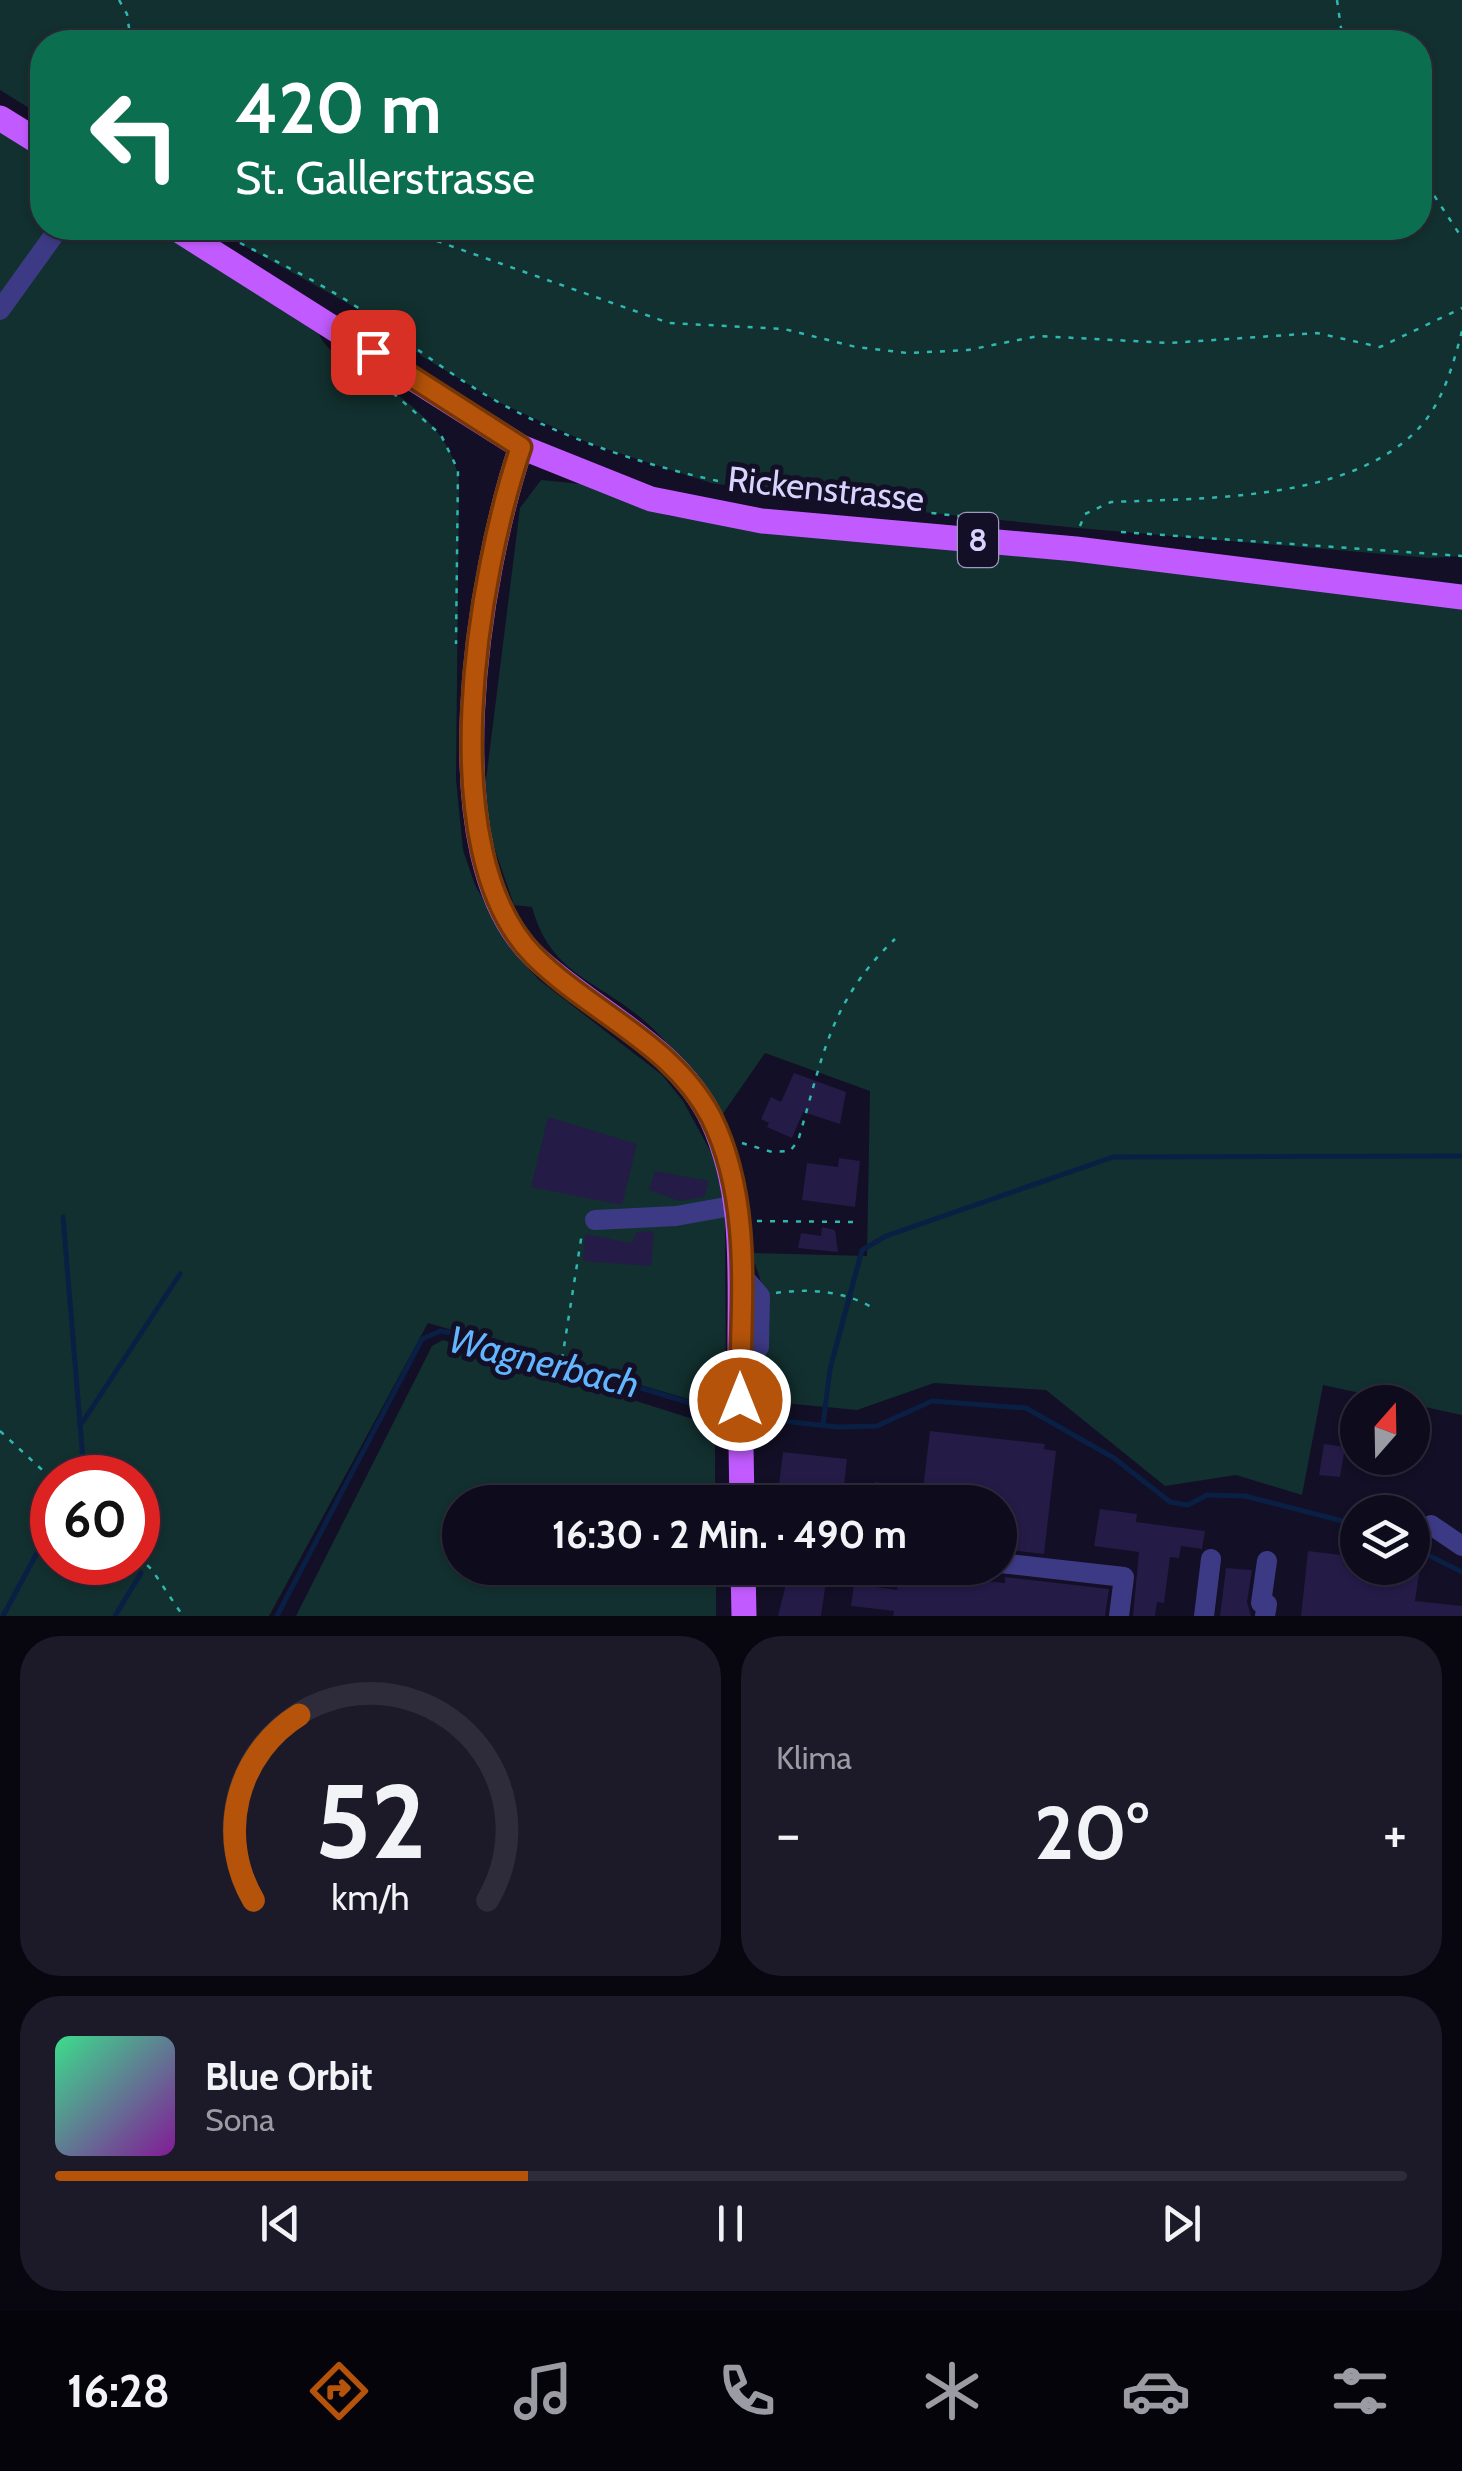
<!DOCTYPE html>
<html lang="de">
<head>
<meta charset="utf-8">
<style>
  :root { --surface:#0e0b1c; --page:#1c1929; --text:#f1f3f6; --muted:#9b9ba3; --line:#2e2b3b; --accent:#b45309 }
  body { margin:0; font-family:Cabin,sans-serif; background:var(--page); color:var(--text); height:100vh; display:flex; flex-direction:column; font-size:38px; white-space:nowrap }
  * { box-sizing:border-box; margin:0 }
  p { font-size:32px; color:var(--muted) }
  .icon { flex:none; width:55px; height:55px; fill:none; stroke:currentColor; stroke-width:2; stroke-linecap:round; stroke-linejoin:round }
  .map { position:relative; height:1616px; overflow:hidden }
  .side { display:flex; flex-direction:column; gap:20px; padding:20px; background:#08060f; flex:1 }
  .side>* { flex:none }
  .banner { position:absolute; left:30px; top:30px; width:1402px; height:210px; border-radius:40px; box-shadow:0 2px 8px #0004,0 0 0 2px var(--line); background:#0b6e4f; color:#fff; overflow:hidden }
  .needle { width:65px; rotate:20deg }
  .fabs { position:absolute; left:1340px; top:1385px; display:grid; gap:20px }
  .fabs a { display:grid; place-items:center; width:90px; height:90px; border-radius:50%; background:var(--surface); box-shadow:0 2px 8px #0004,0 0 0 2px var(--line); font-size:50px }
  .speed { position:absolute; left:30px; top:1455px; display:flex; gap:20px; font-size:50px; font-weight:700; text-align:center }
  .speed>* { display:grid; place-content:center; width:130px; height:130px; border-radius:50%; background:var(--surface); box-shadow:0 2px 8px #0004,0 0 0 2px var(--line); line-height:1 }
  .speed .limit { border:15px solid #d22; background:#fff; color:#111 }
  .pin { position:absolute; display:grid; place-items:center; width:85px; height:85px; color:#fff; margin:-42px; border-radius:20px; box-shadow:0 5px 15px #0006 }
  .me { position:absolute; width:110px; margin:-55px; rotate:0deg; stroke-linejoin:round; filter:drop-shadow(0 0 8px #0008) }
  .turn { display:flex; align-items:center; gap:35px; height:210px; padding:0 40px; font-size:45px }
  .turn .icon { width:130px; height:130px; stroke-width:2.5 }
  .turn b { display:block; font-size:70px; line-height:85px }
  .big { font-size:75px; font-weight:700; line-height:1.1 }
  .side .tile { flex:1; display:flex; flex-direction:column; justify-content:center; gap:15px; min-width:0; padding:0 35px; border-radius:40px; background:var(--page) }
  .side .dial { align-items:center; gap:0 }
  .dial svg { height:260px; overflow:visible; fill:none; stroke:var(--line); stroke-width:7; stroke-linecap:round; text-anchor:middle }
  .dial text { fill:var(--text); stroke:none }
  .song { display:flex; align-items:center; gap:30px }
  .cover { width:120px; height:120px; border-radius:15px; background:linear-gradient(135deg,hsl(150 70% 55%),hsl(290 70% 35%)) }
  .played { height:10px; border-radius:5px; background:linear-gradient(90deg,var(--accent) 35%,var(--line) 35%) }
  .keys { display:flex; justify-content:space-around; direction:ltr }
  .heat { display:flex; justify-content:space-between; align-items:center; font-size:55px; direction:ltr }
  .side .tiles { flex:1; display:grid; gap:20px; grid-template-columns:1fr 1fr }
  .tile:last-child { grid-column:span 2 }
  .trip { position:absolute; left:442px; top:1485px; width:575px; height:100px; border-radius:50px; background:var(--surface); box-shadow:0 2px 8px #0004,0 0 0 2px var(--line); font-weight:700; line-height:100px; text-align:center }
  .tabs { display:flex; height:160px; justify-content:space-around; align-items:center; background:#06040b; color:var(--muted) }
  .tabs .icon { width:70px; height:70px }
  .tabs .active { color:var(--accent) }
  .tabs b { font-size:45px; color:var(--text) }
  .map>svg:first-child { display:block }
  .green { fill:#12302f; fill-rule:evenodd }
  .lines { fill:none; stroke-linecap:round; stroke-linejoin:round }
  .stream { stroke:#0a1f44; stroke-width:5 }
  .building { fill:#241b47 }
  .path { stroke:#2fb8b0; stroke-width:2.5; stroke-dasharray:5 8; stroke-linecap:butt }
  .minor { stroke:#3d3a85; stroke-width:20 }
  .major { stroke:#c25bff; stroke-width:25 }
  .route-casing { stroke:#753606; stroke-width:25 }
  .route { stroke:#b45309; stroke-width:18 }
  .labels { text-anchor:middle; stroke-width:10; stroke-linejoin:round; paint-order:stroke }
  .shield { fill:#130f26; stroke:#9e99be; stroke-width:2.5 }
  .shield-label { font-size:32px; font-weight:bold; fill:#d9d4ff }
  .street-label { font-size:35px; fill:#d9d4ff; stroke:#130f26 }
  .water-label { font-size:38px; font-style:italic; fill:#62b6ff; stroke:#130f26 }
</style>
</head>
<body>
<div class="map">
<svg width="1462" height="1616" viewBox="0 0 1462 1616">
  <rect width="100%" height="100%" fill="#130f26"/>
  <g class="green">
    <path d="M0 0H1462V556L1430 558 1078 528 883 508 711 483 591 444 498 402 423 357 365 313 212 228H1420V42H42V116L0 90Z"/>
    <path d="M0 118 42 144V228H175L319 334C327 352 343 359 359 369 400 395 452 428 459 481L456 779 463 850 475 885 510 948 538 979 662 1075 683 1101 713 1156 725 1206 726 1410 428 1323 269 1616H0ZM52 1478H138V1562H52Z"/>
    <path d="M541 480 581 484 669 516 834 538 1161 568 1462 605V1415L1323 1385 1302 1495 1236 1475 1165 1486 1046 1390 934 1383 857 1410 752 1400C747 1378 758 1368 766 1347 776 1318 761 1281 751 1253L867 1256 870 1091 765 1053 722 1115C699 1086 676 1049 648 1024 600 980 551 977 532 907L514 905 482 812 520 508Z"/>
    <path d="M443 1340 715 1426V1502H460V1568H716V1616H296L432 1346Z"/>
  </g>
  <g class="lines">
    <g class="stream">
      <path d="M63 1217 84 1472 80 1478"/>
      <path d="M747 1417 837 1427 877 1426 932 1401 1026 1408 1114 1458 1170 1502 1188 1505 1207 1495 1245 1496 1358 1525"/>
      <path d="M823 1425 830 1369 862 1250 886 1236 1113 1157 1462 1156"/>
      <path d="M80 1426 180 1274"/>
      <path d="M1412 1547 1462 1572"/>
      <path d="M3 1616 52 1525"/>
      <path d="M115 1616 141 1573"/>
      <path d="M277 1616 422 1339 440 1331 459 1334 731 1415"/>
    </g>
  </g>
  <g class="building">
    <path d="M794 1073 846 1092 840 1124 803 1112 792 1138 767 1127 769 1123 761 1119 771 1097 781 1102Z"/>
    <path d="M548 1117 637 1144 622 1205 531 1187Z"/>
    <path d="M839 1158 860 1161 855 1207 802 1200 807 1163 838 1167Z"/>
    <path d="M655 1171 709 1181 704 1197 680 1201 649 1190Z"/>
    <path d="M822 1227 835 1230 838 1252 798 1248 801 1233 821 1236Z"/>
    <path d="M654 1231 651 1266 583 1261 585 1234 631 1243 637 1232Z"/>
    <path d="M930 1431 1045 1444 1044 1449 1056 1451 1044 1554 1000 1549V1502H872L875 1482 923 1489Z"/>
    <path d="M1324 1444 1345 1447 1340 1477 1319 1475Z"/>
    <path d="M783 1452 847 1459 842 1502H777Z"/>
    <path d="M1100 1509 1137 1514 1136 1522 1205 1531 1202 1549 1181 1546 1179 1558 1170 1557 1164 1603 1157 1602 1155 1616H1133L1139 1552 1094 1546Z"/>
    <path d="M1308 1551 1358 1557V1568H1420L1415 1601 1462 1606V1616H1301Z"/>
    <path d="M790 1568H828L821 1616H778Z"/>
    <path d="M914 1568H978L976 1580 1005 1583V1577L1109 1589 1105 1616H893L894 1611 851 1606 854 1584 897 1590 898 1583 911 1585Z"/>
    <path d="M1226 1568 1252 1570 1247 1602 1251 1616H1220Z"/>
  </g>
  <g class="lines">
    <g class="path">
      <path d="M119 0 127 14 131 42"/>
      <path d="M1337 0 1343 42"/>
      <path d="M686 42H737"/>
      <path d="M1025 42 1088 32 1204 42"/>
      <path d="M1420 174 1462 238"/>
      <path d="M400 228 669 323 784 329 856 347 907 353 968 350 1038 336 1170 343 1317 333 1380 347 1462 308"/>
      <path d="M231 236 240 228"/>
      <path d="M240 243C282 264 326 286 366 313 410 343 451 376 498 402 641 480 799 499 959 516"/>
      <path d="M393 393 441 435 458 470 456 644"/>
      <path d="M1080 526 1085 514 1111 502C1205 498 1350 501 1418 429 1443 403 1453 365 1462 331"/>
      <path d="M1121 532 1462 556"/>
      <path d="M742 1143 772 1152 790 1151 798 1141C823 1057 829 1002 895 939"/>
      <path d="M757 1221 859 1222"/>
      <path d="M776 1293C810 1288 847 1291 876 1310"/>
      <path d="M560 1372 582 1233"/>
      <path d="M0 1431 52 1479"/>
      <path d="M138 1556 152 1570 183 1616"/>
    </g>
    <g class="minor">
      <path d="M0 310 59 228"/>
      <path d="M595 1220 676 1216 737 1205"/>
      <path d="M740 1369 759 1347 760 1296 740 1273"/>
      <path d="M1431 1525 1462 1546"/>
      <path d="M1000 1563 1124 1577 1119 1616"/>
      <path d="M1204 1616 1211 1559"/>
      <path d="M1265 1616 1267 1604 1261 1603 1267 1561"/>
    </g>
    <g class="major">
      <path d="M0 118 42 144"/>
      <path d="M175 228 521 447 651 499 762 521 1076 549 1462 597"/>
      <path d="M521 447C479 572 429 856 535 957 592 1011 677 1046 712 1120 745 1192 740 1266 740 1343 740 1396 741 1449 742 1502"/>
      <path d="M743 1568 744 1616"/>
    </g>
  </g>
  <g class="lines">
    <defs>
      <path id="route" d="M373 352 521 447C478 574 430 851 534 956 590 1012 673 1044 711 1117 754 1203 740 1307 740 1400"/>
    </defs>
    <use href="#route" class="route-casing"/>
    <use href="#route" class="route"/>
  </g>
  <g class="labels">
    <rect class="shield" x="958" y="513" width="40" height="54" rx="8"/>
    <g class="shield-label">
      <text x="978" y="551">8</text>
    </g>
    <g class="street-label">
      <text transform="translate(826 489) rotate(6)" y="12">Rickenstrasse</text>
    </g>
    <g class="water-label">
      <text transform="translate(544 1362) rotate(14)" y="13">Wagnerbach</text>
    </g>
  </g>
</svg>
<div class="fabs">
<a><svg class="needle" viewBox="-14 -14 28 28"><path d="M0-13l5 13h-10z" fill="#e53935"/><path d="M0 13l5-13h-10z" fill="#9b9ba3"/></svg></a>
<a><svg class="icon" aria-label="layers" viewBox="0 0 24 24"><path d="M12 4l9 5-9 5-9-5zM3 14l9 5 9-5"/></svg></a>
</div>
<div class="speed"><div class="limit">60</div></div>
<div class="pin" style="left:373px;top:352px;background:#d93025"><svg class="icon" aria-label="arrive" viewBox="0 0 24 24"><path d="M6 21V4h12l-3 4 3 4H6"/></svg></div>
<svg class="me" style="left:740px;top:1400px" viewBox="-20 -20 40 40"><circle r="17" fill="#b45309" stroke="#fff" stroke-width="3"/><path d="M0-11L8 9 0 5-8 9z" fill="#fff"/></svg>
<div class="trip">16:30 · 2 Min. · 490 m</div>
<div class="banner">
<div class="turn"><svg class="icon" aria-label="left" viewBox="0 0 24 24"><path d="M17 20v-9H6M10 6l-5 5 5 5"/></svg><div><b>420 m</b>St. Gallerstrasse</div></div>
</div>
</div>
<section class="side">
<div class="tiles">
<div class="tile dial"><svg viewBox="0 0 100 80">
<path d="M14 69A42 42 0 1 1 86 69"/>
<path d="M14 69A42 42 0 0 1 28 12" stroke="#b45309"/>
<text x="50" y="56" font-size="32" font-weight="700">52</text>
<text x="50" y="72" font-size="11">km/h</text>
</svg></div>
<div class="tile"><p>Klima</p>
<div class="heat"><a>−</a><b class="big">20°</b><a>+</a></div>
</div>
<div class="tile">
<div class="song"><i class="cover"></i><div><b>Blue Orbit</b><p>Sona</p></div></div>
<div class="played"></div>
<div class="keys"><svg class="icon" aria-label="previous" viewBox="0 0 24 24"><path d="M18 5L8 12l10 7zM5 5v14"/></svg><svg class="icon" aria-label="pause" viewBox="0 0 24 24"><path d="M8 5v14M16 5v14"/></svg><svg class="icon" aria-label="next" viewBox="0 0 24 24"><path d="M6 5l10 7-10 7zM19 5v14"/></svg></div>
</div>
</div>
</section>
<nav class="tabs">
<b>16:28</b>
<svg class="icon active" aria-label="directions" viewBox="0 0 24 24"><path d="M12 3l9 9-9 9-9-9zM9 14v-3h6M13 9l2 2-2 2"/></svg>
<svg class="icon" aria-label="music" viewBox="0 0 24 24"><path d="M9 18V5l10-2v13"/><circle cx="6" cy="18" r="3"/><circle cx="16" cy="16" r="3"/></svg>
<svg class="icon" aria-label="phone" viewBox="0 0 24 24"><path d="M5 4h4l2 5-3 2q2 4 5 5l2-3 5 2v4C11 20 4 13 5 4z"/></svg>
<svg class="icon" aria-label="climate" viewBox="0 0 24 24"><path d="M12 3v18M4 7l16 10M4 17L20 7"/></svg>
<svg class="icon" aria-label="car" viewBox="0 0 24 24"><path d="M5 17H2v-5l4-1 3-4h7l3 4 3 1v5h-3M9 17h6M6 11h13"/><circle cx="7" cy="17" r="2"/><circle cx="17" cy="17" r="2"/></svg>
<svg class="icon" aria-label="filters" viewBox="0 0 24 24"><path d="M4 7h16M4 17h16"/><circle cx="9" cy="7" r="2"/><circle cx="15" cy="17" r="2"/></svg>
</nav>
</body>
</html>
